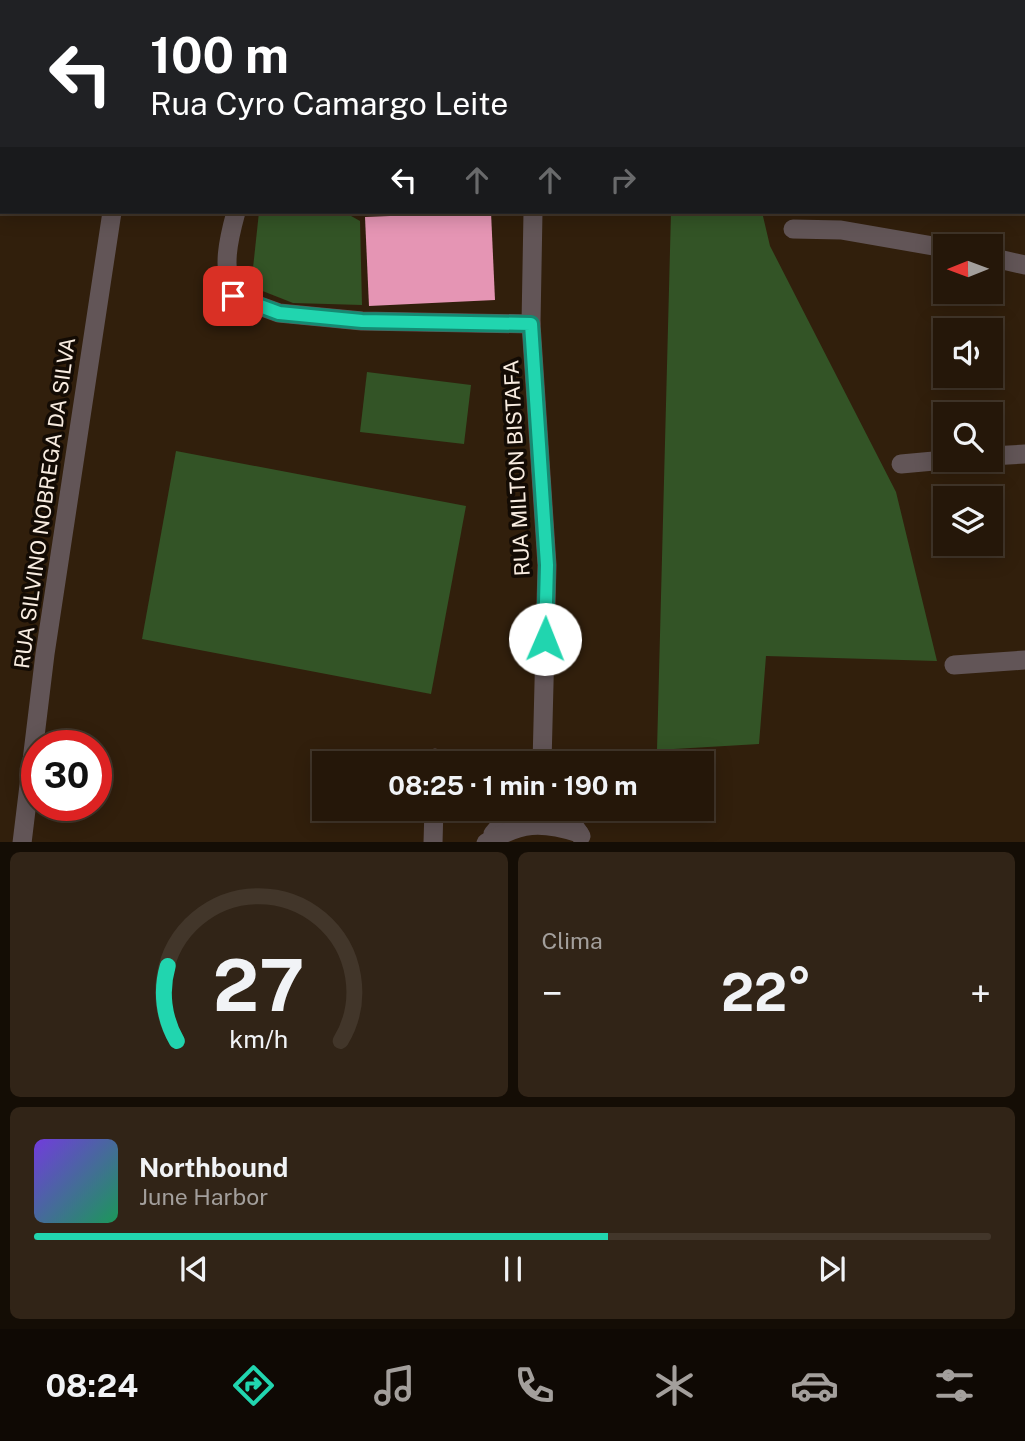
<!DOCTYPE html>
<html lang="pt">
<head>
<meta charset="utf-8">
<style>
  :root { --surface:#251709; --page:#312417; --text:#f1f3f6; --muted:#a39f9c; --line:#42362a; --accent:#21d5af }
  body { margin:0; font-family:"Public Sans",sans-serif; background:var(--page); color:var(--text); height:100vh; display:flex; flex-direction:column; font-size:26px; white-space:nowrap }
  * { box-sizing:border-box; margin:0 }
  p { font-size:23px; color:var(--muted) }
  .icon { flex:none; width:38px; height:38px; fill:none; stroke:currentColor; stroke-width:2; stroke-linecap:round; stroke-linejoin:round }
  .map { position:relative; height:842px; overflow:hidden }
  .drawer { display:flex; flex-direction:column; gap:10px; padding:10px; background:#140d05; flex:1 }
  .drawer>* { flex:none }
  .top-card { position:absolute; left:0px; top:0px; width:1026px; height:214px; box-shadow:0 4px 18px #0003,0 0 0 2px var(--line); background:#202124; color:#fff; overflow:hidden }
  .needle { width:46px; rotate:269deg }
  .fabs { position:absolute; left:933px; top:234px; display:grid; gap:14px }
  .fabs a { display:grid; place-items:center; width:70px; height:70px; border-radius:0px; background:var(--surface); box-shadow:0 4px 18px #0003,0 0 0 2px var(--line); font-size:35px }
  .speed { position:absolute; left:21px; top:730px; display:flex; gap:14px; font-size:35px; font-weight:700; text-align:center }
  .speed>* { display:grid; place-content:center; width:91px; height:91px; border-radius:50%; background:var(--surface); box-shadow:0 4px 18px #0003,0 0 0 2px var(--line); line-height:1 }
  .speed .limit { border:10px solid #d22; background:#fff; color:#111 }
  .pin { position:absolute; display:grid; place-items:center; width:60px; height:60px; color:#fff; margin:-30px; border-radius:14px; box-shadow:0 4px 10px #0006 }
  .me { position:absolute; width:77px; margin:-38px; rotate:1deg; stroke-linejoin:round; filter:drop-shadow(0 0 5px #0008) }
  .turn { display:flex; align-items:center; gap:24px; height:147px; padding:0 35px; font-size:32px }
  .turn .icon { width:91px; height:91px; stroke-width:2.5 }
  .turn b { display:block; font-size:49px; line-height:60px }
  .lanes { display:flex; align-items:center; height:66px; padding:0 35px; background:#0003; justify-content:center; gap:35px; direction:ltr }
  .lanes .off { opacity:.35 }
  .big { font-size:52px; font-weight:700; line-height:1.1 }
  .drawer .card { flex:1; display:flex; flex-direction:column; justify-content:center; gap:10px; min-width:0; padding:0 24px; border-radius:10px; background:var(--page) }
  .drawer .dial { align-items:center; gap:0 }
  .dial svg { height:182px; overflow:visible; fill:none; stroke:var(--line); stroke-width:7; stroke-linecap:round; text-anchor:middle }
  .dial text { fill:var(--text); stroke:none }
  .song { display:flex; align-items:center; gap:21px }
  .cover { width:84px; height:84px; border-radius:10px; background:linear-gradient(135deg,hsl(260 70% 55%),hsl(150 70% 35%)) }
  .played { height:7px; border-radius:4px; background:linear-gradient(90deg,var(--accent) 60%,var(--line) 60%) }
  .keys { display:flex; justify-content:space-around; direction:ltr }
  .heat { display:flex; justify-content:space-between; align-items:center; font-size:38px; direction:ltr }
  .drawer .tiles { flex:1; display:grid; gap:10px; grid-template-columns:1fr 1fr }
  .card:last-child { grid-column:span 2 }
  .trip { position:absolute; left:312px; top:751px; width:402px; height:70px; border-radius:0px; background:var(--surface); box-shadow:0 4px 18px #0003,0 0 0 2px var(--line); font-weight:700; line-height:70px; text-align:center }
  .menu { display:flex; height:112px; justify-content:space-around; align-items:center; background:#0f0904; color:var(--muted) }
  .menu .icon { width:49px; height:49px }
  .menu .selected { color:var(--accent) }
  .menu b { font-size:32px; color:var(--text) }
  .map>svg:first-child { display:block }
  .green { fill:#335426 }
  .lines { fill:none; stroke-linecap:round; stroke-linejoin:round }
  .stream { stroke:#020b10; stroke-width:6 }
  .building { fill:#e595b4 }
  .minor { stroke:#625557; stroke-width:19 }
  .secondary { stroke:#867073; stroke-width:21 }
  .route-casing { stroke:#158a72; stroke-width:18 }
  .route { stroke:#21d5af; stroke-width:12 }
  .labels { text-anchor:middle; stroke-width:7; stroke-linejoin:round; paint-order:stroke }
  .street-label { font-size:21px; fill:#f8ece0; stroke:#130b04 }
</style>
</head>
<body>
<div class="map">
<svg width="1025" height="843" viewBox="0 0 1025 843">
  <rect width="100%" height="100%" fill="#311f0c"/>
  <g class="green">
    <path d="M259 212H344L360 221 362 305 293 303 260 290 253 268Z"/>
    <path d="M671 212H762L770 246 896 492 937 661 766 656 759 744 657 750Z"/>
    <path d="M367 372 471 385 464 444 360 432Z"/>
    <path d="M176 451 466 506 431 694 142 639Z"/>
  </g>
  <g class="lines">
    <g class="stream">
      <path d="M0 12 2 13"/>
      <path d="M1024 77 1025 78"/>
    </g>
  </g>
  <path class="building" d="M491 212 495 300 369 306 365 217Z"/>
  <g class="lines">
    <g class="minor">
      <path d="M343 2V0"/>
      <path d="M236 212C228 241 222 267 233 296L279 313 362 321 531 324"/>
      <path d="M533 212 531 324 547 565 542 763"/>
      <path d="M793 229 841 230 945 248"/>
      <path d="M990 257 1025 265"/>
      <path d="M990 456 1025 454"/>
      <path d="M901 464 945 460"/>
      <path d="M954 665 1025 660"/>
      <path d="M435 763V758"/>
      <path d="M562 808 581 836"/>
      <path d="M493 834 515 808"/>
      <path d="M22 843 45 654 112 212"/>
      <path d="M433 843 434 808"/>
      <path d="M486 843C521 822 541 821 579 833"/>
    </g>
    <g class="secondary">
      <path d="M195 0 204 2"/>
      <path d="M1024 33H1025"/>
      <path d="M0 47H2"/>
      <path d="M1024 110H1025"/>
    </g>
  </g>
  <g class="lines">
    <defs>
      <path id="route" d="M233 296 279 313 362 321 531 324 547 565 545 639"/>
    </defs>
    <use href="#route" class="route-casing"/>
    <use href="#route" class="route"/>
  </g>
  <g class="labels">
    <g class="street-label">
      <text transform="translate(517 468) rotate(-93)" y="7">RUA MILTON BISTAFA</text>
      <text transform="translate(45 503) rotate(-82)" y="7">RUA SILVINO NOBREGA DA SILVA</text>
    </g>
  </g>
</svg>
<div class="fabs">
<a><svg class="needle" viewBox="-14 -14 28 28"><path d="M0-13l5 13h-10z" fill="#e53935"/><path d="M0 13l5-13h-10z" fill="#a39f9c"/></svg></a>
<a><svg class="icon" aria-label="sound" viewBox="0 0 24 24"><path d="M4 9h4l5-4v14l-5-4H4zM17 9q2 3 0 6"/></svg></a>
<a><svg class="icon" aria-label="search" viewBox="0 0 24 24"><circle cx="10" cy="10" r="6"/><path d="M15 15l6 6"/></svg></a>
<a><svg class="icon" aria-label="layers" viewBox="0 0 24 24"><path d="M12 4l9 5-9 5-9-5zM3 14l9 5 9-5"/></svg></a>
</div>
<div class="speed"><div class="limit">30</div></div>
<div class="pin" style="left:233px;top:296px;background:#d93025"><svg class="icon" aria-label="arrive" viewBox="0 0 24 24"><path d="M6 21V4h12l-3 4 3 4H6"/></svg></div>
<svg class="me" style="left:545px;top:639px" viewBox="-20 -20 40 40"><circle r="19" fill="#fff"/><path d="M0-13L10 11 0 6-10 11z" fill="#21d5af"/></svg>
<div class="trip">08:25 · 1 min · 190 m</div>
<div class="top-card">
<div class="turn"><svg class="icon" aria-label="left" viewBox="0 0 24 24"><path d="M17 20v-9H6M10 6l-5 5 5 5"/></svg><div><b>100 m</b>Rua Cyro Camargo Leite</div></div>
<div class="lanes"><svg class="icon" aria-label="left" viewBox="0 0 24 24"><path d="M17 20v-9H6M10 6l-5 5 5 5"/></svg><svg class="icon off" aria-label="ahead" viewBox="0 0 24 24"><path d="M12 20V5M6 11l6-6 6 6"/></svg><svg class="icon off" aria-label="ahead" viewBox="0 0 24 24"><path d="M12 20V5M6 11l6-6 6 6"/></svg><svg class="icon off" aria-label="right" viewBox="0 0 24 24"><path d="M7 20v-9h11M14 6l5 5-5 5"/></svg></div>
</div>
</div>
<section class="drawer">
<div class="tiles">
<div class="card dial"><svg viewBox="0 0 100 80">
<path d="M14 69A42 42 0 1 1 86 69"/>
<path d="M14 69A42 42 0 0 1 10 36" stroke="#21d5af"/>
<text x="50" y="56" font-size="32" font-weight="700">27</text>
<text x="50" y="72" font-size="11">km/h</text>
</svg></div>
<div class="card"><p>Clima</p>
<div class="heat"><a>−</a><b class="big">22°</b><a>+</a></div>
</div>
<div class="card">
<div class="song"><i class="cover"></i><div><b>Northbound</b><p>June Harbor</p></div></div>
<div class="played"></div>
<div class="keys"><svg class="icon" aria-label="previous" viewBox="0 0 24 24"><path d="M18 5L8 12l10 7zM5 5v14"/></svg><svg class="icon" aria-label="pause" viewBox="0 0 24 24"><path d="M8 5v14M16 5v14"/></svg><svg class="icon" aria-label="next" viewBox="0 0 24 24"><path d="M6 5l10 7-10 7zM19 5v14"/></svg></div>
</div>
</div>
</section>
<nav class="menu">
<b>08:24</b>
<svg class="icon selected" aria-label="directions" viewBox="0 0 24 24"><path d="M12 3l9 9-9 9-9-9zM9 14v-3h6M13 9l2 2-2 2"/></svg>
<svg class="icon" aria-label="music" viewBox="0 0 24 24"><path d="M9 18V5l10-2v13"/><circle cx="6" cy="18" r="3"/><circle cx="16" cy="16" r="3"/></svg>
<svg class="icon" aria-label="phone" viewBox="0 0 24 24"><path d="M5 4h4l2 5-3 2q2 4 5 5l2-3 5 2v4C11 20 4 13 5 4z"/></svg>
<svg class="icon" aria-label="climate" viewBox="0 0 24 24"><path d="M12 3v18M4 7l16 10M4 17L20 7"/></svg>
<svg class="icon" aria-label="car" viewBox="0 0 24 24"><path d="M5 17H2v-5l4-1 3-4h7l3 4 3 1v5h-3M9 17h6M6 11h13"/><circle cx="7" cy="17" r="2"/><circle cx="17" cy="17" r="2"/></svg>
<svg class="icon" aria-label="filters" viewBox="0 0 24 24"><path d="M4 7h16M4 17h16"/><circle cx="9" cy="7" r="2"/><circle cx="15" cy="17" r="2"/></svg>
</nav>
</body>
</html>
